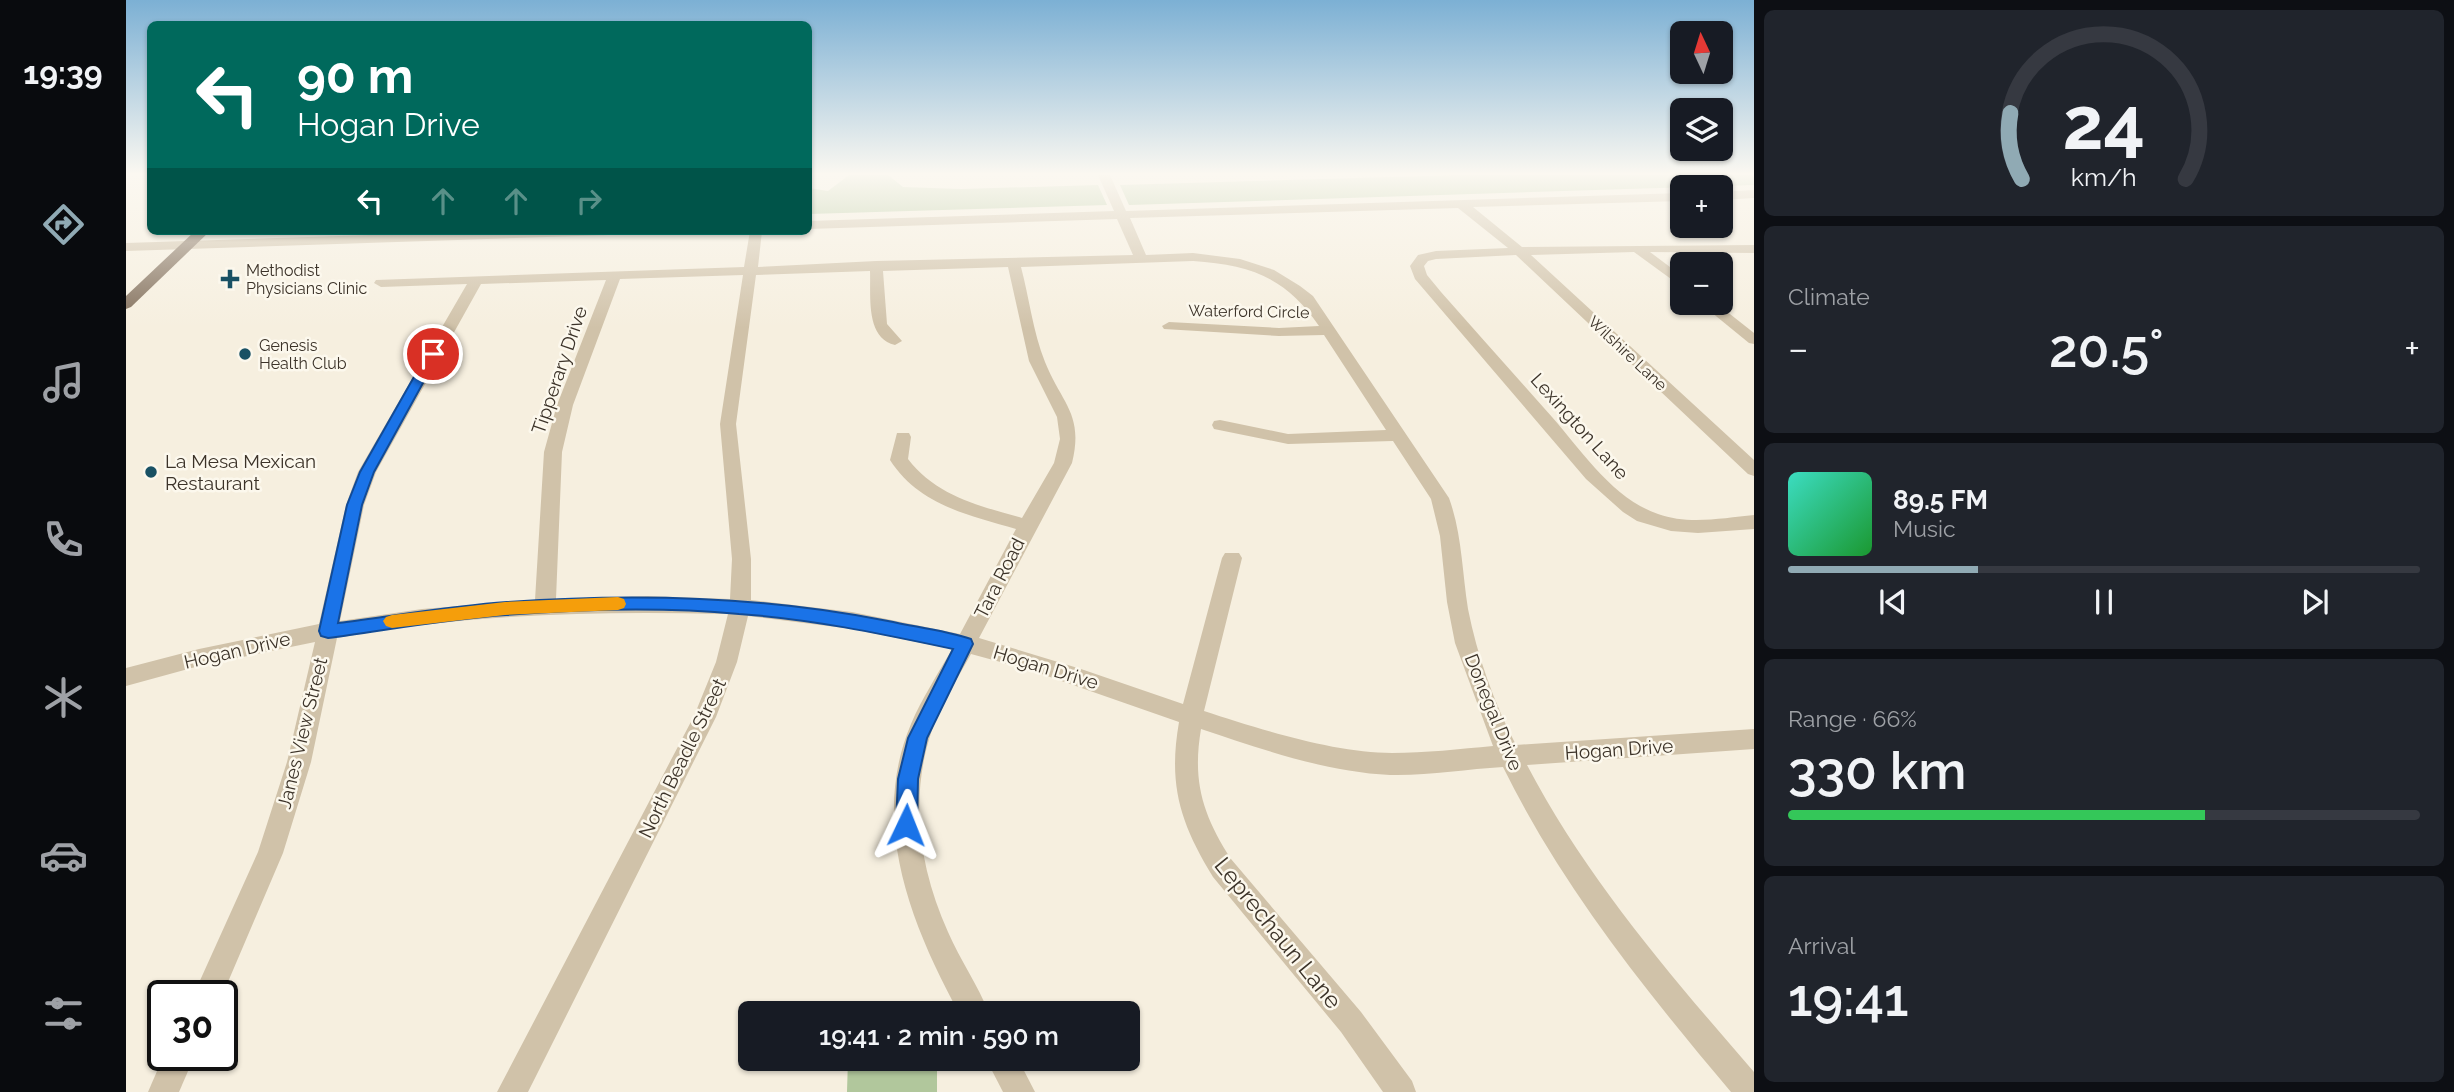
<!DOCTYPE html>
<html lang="en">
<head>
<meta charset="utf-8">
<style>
  :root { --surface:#171b24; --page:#20242c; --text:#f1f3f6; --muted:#9ea1a6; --line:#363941; --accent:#90aab4 }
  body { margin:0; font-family:Raleway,sans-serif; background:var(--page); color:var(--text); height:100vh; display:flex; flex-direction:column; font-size:26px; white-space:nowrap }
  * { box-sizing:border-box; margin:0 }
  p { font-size:23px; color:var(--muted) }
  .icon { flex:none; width:38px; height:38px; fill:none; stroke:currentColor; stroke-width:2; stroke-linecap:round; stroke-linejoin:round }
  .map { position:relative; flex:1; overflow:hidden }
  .sheet { display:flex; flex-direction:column; gap:10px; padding:10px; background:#0d0f14; width:700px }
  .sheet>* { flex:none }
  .guide { position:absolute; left:21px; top:21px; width:665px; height:214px; border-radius:10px; box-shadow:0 2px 5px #0004; background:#00695c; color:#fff; overflow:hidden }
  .needle { width:46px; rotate:356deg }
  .tools { position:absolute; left:1544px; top:21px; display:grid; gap:14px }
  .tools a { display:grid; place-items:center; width:63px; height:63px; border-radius:10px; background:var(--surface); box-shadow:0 2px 5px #0004; font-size:35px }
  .speed { position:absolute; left:21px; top:980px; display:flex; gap:14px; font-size:35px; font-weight:700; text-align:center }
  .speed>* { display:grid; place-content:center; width:91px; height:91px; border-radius:50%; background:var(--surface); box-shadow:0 2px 5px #0004; line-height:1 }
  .speed .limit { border:4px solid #111; border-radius:10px; background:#fff; color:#111 }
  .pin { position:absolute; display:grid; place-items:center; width:60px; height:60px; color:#fff; margin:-30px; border:4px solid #fff; border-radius:50%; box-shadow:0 2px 7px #0007 }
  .me { position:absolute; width:77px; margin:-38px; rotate:2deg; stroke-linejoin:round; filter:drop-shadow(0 0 5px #0008) }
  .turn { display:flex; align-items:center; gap:24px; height:147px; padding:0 35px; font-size:32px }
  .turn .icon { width:91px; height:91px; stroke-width:2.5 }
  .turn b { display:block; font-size:49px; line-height:60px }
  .lanes { display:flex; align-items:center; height:66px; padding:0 35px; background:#0003; justify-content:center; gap:35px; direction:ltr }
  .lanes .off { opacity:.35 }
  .big { font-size:52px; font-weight:600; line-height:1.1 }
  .sheet .tile { flex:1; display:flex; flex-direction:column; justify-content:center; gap:10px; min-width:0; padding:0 24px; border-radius:10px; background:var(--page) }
  .sheet .dial { align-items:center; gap:0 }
  .dial svg { height:182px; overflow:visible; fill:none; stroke:var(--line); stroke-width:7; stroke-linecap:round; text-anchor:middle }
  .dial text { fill:var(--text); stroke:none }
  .song { display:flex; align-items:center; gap:21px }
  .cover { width:84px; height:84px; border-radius:10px; background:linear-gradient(135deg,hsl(170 70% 55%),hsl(130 70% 35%)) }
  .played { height:7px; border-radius:4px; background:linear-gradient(90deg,var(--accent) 30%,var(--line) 30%) }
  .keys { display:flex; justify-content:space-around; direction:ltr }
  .heat { display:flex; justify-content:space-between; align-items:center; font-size:38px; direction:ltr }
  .charge { height:10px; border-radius:5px; background:linear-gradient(90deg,#34c759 66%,var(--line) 0) }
  .trip { position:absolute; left:612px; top:1001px; width:402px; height:70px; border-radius:10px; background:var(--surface); box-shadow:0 2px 5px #0004; font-weight:600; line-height:70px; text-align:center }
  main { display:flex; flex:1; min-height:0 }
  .menu { display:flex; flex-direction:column; width:126px; justify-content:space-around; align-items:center; background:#090b0e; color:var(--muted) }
  .menu .icon { width:49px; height:49px }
  .menu .current { color:var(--accent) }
  .menu b { font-size:32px; color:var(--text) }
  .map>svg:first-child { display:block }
  .green { fill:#b1c79c }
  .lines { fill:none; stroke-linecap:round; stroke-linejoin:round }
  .minor { fill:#d0c2a9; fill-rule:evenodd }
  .major { fill:#806d59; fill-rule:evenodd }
  .route { fill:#1a73e8; stroke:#114b97; stroke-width:2 }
  .slow { fill:#f59e0b }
  .poi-dot { fill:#195164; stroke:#fcf8ed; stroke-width:2.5 }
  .labels { text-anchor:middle; stroke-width:5; stroke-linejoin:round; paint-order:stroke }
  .far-poi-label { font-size:16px; fill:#3c3329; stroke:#fcf8ed; text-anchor:start }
  .far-street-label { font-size:16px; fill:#3c3329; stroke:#fcf8ed }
  .street-label { font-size:19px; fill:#3c3329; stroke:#fcf8ed }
  .poi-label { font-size:19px; fill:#3c3329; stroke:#fcf8ed; text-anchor:start }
  .near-street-label { font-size:23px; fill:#3c3329; stroke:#fcf8ed }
</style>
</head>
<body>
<main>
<nav class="menu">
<b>19:39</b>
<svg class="icon current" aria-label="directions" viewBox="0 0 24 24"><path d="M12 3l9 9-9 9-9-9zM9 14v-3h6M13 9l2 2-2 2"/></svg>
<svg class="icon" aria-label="music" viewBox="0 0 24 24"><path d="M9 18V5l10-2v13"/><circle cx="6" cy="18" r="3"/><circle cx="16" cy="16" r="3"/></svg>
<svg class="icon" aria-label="phone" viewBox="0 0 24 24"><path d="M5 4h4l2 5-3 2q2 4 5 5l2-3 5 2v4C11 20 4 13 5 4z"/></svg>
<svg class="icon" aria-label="climate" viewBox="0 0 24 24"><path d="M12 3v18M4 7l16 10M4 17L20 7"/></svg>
<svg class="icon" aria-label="car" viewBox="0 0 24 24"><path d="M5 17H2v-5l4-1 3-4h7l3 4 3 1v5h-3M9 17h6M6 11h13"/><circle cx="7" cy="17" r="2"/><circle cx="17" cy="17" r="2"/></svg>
<svg class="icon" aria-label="filters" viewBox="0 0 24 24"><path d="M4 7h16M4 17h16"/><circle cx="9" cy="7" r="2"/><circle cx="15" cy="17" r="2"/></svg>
</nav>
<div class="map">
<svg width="1628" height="1092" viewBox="0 0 1628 1092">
  <rect width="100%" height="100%" fill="#f6efdf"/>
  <g class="green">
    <path d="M723 175H762L777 187 835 189 972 185 981 205 683 214V188L702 191Z"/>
    <path d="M1333 175H1625L1628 177V185L1003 205 994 185Z"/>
    <path d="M722 1059H811V1092H721Z"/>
  </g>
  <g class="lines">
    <g class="minor">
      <path d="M972 175H984L1000 211 1556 193V201L1347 207 1396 247 1628 245V253L1524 252 1556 276V287L1508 252 1405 255 1628 460V476L1622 474 1390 255 1310 259 1302 261 1298 266 1301 275 1315 292C1352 334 1389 375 1426 417 1456 451 1486 498 1532 514 1562 525 1597 518 1628 515V529L1572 533 1545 531 1511 521 1497 512 1460 479 1289 279 1284 266 1292 255 1310 251 1382 248 1332 208 1004 218 1020 255 1067 253 1114 259 1148 270 1174 286 1187 296 1323 498C1336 534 1336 571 1342 609 1351 655 1368 703 1390 745L1628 729V749L1401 765C1460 878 1545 976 1628 1072V1092H1605C1519 990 1436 887 1377 767 1340 769 1301 776 1264 775 1200 772 1135 749 1075 729 1066 782 1077 815 1105 859L1235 1012 1286 1081 1290 1092H1257L1215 1032 1087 877C1054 823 1042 785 1053 722L904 670 845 654C832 678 815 704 806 730 783 798 793 867 822 932 834 960 852 985 863 1013H833C786 926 743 823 785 724 796 698 812 674 826 649L726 629 622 616 611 662 590 717 402 1092H371L568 716 590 662 602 614H597C468 611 338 614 211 638L185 762 157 853 96 996H67L132 852 161 762 189 642 73 666 0 686V668L73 649 193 624 220 505 232 472 341 284 255 287 248 283 250 280 618 267 624 231H636L632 267 750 261 1007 255 991 219 682 229V221L988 211ZM1067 261C1124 265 1160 277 1193 326L1153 328 1043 322 1036 326 1038 329 1153 336 1198 335 1260 430 1162 434 1094 420 1088 421 1086 425 1088 429 1162 444 1267 441 1305 499 1314 536 1321 602 1329 643 1367 746C1334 749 1299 753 1266 753 1208 753 1133 729 1078 711L1116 558 1113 553H1099L1096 558 1057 704 955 669 853 638 946 463C958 414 936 404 919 362 907 332 903 297 895 267ZM882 267 903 361 931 417 934 439 928 463 896 518C854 506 810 496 782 459L785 437 783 433H771L764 460C793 505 842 515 890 529L834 634 726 612 625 600V559L610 424 630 275 744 271C745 295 739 338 769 345L776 341 761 324 757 271ZM617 275 594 424 606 559 604 599 522 596 430 599 436 452 447 405 494 279ZM480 280 431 405 418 452 409 600 296 609 214 621 238 505 250 472 355 284Z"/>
      <path d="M1628 190V198L1594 200V192Z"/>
      <path d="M367 231H488L482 235 0 251V243Z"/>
      <path d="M1574 303H1590L1628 333V344L1623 343Z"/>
      <path d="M38 1055H69L53 1092H22Z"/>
      <path d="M860 1059H892L909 1092H877Z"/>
    </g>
    <path class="major" d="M69 231H84L5 307 0 309V296Z"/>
  </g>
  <linearGradient id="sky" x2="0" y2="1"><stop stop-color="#7cb0d4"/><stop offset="0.53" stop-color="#fbf8f1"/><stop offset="1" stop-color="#fbf8f1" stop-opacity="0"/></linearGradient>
  <rect width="1628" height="328" fill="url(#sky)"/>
  <path class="route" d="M307 351 313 354 248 472 236 505 212 623C268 616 324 606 381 602 508 593 637 596 762 621 789 627 818 630 845 639L847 644 801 738 792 779 791 825 787 832 780 835 773 832 770 825 772 779 782 738 827 649C756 634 686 619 613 614 536 607 457 609 380 615 321 619 261 630 202 638L195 636 193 631 221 505 234 472 301 354Z"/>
  <path class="slow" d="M492 597 498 599 500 604 498 608 492 610 379 615 266 628 260 626 257 621 260 617 266 615 379 602Z"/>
  <g class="poi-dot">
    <path d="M100.5 268.5h7v7h7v7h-7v7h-7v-7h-7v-7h7z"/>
    <circle cx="119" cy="354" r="7"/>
    <circle cx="25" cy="472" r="7"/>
  </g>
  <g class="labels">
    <g class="far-poi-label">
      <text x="120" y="276">Methodist<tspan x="120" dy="18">Physicians Clinic</tspan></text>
      <text x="133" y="351">Genesis<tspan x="133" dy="18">Health Club</tspan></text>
    </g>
    <g class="far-street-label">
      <text transform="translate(1123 311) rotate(1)" y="6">Waterford Circle</text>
      <text transform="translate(1502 353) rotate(43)" y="6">Wilshire Lane</text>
    </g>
    <g class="street-label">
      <text transform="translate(433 370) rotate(-71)" y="7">Tipperary Drive</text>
      <text transform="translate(1454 426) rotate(48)" y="7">Lexington Lane</text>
      <text transform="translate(873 578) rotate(-63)" y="7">Tara Road</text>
      <text transform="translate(111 650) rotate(-13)" y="7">Hogan Drive</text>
      <text transform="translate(920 667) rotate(17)" y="7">Hogan Drive</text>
      <text transform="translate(1368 712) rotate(68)" y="7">Donegal Drive</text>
      <text transform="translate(176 733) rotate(-76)" y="7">Janes View Street</text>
      <text transform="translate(1493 749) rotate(-4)" y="7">Hogan Drive</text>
      <text transform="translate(556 758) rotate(-64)" y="7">North Beadle Street</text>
    </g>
    <g class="poi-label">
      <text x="39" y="468">La Mesa Mexican<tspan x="39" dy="22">Restaurant</tspan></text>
    </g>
    <g class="near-street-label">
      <text transform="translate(1152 933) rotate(51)" y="8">Leprechaun Lane</text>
    </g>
  </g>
</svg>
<div class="tools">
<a><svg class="needle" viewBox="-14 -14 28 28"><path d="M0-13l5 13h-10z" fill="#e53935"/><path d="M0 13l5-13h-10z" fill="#9ea1a6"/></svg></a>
<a><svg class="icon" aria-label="layers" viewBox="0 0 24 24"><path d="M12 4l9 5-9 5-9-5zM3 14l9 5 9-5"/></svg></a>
<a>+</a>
<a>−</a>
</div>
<div class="speed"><div class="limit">30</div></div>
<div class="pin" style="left:307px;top:354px;background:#d93025"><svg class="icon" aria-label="arrive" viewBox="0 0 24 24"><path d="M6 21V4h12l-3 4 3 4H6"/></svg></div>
<svg class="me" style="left:780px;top:825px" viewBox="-20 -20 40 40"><path d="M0-17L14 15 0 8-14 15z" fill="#1a73e8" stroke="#fff" stroke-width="4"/></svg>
<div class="trip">19:41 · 2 min · 590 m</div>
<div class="guide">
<div class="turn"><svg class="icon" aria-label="left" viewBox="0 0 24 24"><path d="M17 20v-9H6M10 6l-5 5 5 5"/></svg><div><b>90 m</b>Hogan Drive</div></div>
<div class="lanes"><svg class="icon" aria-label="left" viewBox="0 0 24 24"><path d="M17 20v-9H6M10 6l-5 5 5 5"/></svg><svg class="icon off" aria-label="ahead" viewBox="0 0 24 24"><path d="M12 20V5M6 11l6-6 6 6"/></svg><svg class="icon off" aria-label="ahead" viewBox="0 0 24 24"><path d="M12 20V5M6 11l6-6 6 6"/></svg><svg class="icon off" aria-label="right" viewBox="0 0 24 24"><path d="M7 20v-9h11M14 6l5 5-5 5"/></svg></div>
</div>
</div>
<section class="sheet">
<div class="tile dial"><svg viewBox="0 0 100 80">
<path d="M14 69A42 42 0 1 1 86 69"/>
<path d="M14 69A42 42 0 0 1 9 40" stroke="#90aab4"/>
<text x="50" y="56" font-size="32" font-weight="700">24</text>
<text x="50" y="72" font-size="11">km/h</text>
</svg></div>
<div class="tile"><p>Climate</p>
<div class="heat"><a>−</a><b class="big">20.5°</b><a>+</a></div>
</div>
<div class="tile">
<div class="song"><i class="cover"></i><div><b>89.5 FM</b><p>Music</p></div></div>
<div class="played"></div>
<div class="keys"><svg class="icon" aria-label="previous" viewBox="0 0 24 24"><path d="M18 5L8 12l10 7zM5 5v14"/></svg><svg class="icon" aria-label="pause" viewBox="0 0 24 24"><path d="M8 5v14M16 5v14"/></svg><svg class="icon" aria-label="next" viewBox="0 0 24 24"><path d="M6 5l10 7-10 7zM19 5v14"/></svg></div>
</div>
<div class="tile"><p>Range · 66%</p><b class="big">330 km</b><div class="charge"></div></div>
<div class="tile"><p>Arrival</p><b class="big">19:41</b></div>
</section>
</main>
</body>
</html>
